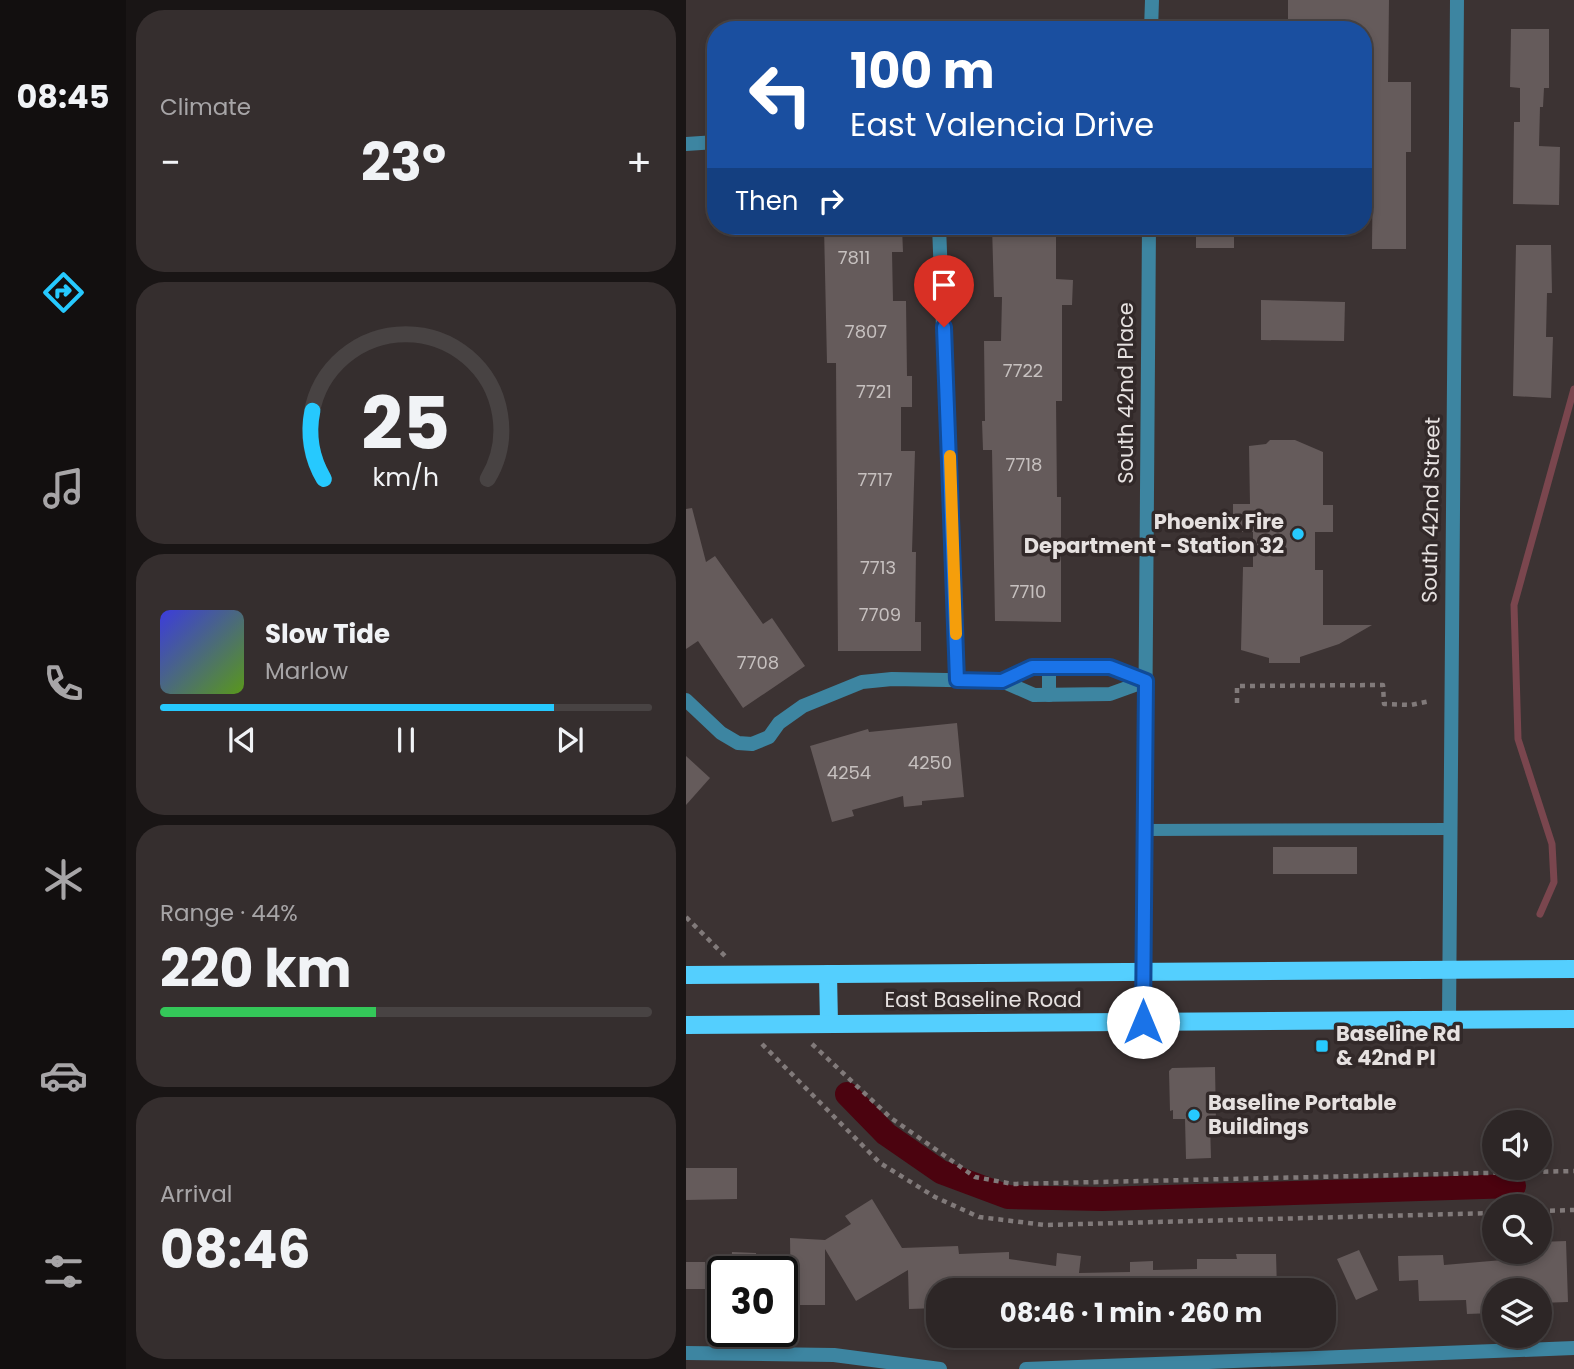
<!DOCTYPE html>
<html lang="en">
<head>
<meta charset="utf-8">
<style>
  :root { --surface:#2d2626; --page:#352e2e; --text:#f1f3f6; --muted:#a7a5a7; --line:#484343; --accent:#26c9fe }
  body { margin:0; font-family:Poppins,sans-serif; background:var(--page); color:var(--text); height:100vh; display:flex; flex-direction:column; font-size:26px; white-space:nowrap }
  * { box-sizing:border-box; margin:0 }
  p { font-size:23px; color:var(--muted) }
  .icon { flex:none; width:38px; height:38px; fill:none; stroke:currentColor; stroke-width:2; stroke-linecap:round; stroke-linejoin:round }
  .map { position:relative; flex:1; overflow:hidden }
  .drawer { display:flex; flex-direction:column; gap:10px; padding:10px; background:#191515; width:560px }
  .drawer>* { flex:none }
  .guide { position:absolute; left:21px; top:21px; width:665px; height:214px; border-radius:28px; box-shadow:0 4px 10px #0003,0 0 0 2px var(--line); background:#1a4fa0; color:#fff; overflow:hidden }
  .fabs { position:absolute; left:796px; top:1110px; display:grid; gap:14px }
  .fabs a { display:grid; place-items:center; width:70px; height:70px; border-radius:50%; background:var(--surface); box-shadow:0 4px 10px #0003,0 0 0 2px var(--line); font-size:35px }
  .speed { position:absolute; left:21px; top:1256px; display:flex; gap:14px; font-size:35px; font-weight:700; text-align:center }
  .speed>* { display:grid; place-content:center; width:91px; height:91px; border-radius:50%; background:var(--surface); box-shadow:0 4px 10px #0003,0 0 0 2px var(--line); line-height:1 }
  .speed .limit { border:4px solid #111; border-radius:10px; background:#fff; color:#111 }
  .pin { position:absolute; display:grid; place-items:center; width:60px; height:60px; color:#fff; margin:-72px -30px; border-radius:50% 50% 50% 0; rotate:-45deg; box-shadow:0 0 7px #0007 }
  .pin .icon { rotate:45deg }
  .me { position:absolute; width:77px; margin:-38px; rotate:0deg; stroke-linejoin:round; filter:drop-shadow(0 0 5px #0008) }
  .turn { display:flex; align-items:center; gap:24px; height:147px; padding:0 28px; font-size:32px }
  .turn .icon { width:91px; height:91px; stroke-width:2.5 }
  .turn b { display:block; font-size:49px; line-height:60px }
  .then { display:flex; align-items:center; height:66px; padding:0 28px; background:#0003; gap:14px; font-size:26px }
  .big { font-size:52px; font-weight:700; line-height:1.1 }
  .drawer .widget { flex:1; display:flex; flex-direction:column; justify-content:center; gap:10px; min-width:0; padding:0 24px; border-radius:28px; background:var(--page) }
  .drawer .dial { align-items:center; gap:0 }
  .dial svg { height:182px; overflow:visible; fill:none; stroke:var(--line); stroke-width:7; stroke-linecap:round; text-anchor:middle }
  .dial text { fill:var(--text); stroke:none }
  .song { display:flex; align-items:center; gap:21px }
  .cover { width:84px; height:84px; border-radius:10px; background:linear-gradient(135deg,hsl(240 70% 55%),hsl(90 70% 35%)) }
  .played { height:7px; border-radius:4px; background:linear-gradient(90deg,var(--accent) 80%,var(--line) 80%) }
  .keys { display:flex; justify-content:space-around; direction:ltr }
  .heat { display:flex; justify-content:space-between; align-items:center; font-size:38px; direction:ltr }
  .charge { height:10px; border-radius:5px; background:linear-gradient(90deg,#34c759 44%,var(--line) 0) }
  .trip { position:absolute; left:240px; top:1278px; width:410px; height:70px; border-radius:28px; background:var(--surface); box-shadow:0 4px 10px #0003,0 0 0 2px var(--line); font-weight:700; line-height:70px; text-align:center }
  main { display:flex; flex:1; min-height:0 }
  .dock { display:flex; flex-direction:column; width:126px; justify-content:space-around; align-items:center; background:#120f0f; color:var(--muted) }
  .dock .icon { width:49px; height:49px }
  .dock .active { color:var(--accent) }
  .dock b { font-size:32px; color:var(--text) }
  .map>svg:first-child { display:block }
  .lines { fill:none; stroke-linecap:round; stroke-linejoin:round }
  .stream { stroke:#7a464e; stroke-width:7 }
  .canal { stroke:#4b030f; stroke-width:24 }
  .building { fill:#655b5b }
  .path { stroke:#817a7a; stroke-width:4.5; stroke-dasharray:5 5; stroke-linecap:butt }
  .lane { stroke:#3d85a1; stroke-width:12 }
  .street { stroke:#3d85a1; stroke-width:14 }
  .primary { stroke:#54cffe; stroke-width:18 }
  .route-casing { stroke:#114b97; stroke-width:18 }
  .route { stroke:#1a73e8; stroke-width:12 }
  .slow { stroke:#f59e0b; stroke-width:12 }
  .poi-dot { fill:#26c9fe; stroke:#322929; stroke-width:2.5 }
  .labels { text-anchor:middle; stroke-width:7; stroke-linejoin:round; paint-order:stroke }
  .number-label { font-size:18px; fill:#c6c0bf }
  .street-label { font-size:21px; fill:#e6e1e0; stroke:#322929 }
  .poi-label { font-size:21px; font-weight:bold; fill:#e6e1e0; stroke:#322929; text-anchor:start }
</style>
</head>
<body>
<main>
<nav class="dock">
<b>08:45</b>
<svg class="icon active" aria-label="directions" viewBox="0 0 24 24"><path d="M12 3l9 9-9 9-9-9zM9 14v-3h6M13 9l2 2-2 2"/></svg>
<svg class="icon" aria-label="music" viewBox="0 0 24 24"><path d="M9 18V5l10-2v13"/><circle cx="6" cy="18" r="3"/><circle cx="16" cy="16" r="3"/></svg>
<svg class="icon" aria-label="phone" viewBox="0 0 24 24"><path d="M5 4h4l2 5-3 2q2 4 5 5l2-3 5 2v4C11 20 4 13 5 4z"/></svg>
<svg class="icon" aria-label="climate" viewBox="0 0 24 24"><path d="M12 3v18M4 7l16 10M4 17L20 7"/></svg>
<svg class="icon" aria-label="car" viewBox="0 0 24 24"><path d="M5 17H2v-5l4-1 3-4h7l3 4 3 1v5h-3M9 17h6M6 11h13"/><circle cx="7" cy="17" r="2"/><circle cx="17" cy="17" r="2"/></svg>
<svg class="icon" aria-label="filters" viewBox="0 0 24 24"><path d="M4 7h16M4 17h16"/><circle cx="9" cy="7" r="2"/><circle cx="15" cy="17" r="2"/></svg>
</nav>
<section class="drawer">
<div class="widget"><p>Climate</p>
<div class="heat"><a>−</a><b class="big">23°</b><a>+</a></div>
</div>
<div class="widget dial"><svg viewBox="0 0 100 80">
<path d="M14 69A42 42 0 1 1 86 69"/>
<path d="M14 69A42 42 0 0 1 9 39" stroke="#26c9fe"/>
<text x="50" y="56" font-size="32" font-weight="700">25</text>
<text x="50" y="72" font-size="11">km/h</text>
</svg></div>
<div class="widget">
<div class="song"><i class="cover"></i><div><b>Slow Tide</b><p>Marlow</p></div></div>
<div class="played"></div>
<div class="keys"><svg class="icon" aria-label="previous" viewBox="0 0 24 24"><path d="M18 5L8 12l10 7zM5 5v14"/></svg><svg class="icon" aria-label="pause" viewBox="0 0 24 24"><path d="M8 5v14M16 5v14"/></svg><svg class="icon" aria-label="next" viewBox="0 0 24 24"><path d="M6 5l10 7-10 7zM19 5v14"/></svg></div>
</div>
<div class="widget"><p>Range · 44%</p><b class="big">220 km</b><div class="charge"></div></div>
<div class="widget"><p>Arrival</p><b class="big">08:46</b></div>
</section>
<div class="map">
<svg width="888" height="1369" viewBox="0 0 888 1369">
  <rect width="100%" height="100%" fill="#3c3333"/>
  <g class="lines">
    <path class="stream" d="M854 914 868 882 866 844 832 739 828 605 888 389"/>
    <path class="canal" d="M161 1094 200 1134 255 1172 322 1197 416 1199 828 1186"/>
  </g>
  <g class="building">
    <path d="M602 0H703L702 82H725V152H720V249H686L687 152H677V30H602Z"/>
    <path d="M825 29H863V88H858L857 107H854L853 146 874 147 873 205 827 204 828 122H834V88L824 87Z"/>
    <path d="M306 226H370V279L387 280 386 305H376V401H370L371 497H375V622L309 621 306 450H297L296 421H299L298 341H315L316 297H308Z"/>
    <rect x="510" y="226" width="38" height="22"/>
    <path d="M138 227H216L217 252H206L207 301H220L221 376H226V407H215V451H229L226 552H230L229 622H235V651H152L150 363H141Z"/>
    <path d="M830 245H865L866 293H861L860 337H867L865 398 827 396Z"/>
    <path d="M575 300 659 302 658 341 575 340Z"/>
    <path d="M584 440H609L637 452V505H647V532H629V570H637V625H686L653 644 614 657V663H583V658L555 650 557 567H567V532H547V504H564L563 446 580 444Z"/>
    <path d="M6 508 20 562 29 556 77 624 86 618 119 666 57 708 12 641 0 649V509Z"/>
    <path d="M271 723 278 797 236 801V805L218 807 217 796 166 810 168 816 146 822 124 746 182 729 183 732Z"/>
    <path d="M0 756 24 778 0 805Z"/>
    <rect x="587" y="847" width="84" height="27"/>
    <path d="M529 1067 530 1123 524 1124 525 1158 500 1159 499 1119H487V1110L484 1111 483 1071 486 1068Z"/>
    <path d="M0 1168H51V1199L0 1200Z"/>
    <path d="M186 1199 216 1248 272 1246 273 1254 323 1252V1259L370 1266 371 1253 395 1256 393 1273 444 1272V1262L467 1261V1270L511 1269V1259H551L550 1254H590L591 1290H252V1308L223 1309 222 1270 170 1301 139 1249V1305H105L104 1238 139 1240 165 1224 159 1216Z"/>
    <path d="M880 1241 882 1302 854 1303V1290H808V1313L781 1314 780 1300 733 1301 732 1280 713 1281 712 1256 757 1255 758 1265 841 1258V1251H854V1242Z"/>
    <path d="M673 1250 692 1290 670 1300 651 1259Z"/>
    <path d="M46 1252 70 1253V1272H45Z"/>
    <rect x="0" y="1262" width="19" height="27"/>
  </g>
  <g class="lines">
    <g class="path">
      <path d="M551 703V686L697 685 698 704 725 705 744 701"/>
      <path d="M0 917 39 956"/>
      <path d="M76 1044 194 1163 249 1197 293 1217 359 1225 808 1213"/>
      <path d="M126 1044 205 1118 289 1177 327 1184 888 1171"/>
      <path d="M854 1211 888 1210"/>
    </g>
    <path class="lane" d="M458 830 764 829"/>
    <g class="street">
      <path d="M465 30 466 0"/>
      <path d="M0 144 30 142"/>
      <path d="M253 226 271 680"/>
      <path d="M363 667V695"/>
      <path d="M316 681 346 667H424L460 681"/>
      <path d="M0 700 35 733 52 743 66 744 83 737 93 723 117 706 176 682 206 679 316 681 348 695 424 694 460 681"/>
      <path d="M763 1020 771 0"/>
      <path d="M457 1022 463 226"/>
      <path d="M0 1353 148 1355 254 1369"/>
      <path d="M340 1369 888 1348"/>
    </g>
    <g class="primary">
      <path d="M142 974 143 1023"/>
      <path d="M0 975 888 969"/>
      <path d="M0 1025 888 1019"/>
    </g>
  </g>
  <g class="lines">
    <defs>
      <path id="route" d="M258 327 271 680 316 681 346 667H424L460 681 457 1022"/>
    </defs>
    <use href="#route" class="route-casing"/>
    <use href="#route" class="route"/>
    <path class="slow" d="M264 456 270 634"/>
  </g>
  <g class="poi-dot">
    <circle cx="612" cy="534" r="7"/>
    <rect x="629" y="1039" width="14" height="14" rx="3.5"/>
    <circle cx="508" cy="1115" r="7"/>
  </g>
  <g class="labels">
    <g class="number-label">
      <text x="168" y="264">7811</text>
      <text x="180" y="338">7807</text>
      <text x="337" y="377">7722</text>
      <text x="188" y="398">7721</text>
      <text x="338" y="471">7718</text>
      <text x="189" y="486">7717</text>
      <text x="192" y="574">7713</text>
      <text x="342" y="598">7710</text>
      <text x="194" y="621">7709</text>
      <text x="72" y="669">7708</text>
      <text x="244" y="769">4250</text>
      <text x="163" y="779">4254</text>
    </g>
    <g class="street-label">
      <text transform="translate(440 393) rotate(-90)" y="7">South 42nd Place</text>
      <text transform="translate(745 510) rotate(-89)" y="7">South 42nd Street</text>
      <text x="297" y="1007">East Baseline Road</text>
    </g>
    <g class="poi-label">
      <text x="598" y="529" text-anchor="end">Phoenix Fire<tspan x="598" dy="24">Department - Station 32</tspan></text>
      <text x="650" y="1041">Baseline Rd<tspan x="650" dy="24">&amp; 42nd Pl</tspan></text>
      <text x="522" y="1110">Baseline Portable<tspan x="522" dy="24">Buildings</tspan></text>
    </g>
  </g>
</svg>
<div class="fabs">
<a><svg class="icon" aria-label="sound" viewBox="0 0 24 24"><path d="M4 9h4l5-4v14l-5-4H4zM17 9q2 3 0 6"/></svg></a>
<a><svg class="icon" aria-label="search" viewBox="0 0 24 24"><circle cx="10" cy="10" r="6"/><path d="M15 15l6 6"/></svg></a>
<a><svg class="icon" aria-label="layers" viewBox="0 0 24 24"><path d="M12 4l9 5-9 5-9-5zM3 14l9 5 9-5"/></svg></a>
</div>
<div class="speed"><div class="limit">30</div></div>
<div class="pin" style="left:258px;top:327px;background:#d93025"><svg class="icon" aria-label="arrive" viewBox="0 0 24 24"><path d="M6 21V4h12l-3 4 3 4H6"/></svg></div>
<svg class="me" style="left:457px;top:1022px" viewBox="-20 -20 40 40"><circle r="19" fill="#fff"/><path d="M0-13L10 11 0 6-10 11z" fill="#1a73e8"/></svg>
<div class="trip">08:46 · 1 min · 260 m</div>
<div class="guide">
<div class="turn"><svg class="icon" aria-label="left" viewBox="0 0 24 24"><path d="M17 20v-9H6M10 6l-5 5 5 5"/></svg><div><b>100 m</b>East Valencia Drive</div></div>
<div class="then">Then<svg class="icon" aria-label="right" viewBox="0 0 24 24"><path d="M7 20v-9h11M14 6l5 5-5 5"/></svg></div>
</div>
</div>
</main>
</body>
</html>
